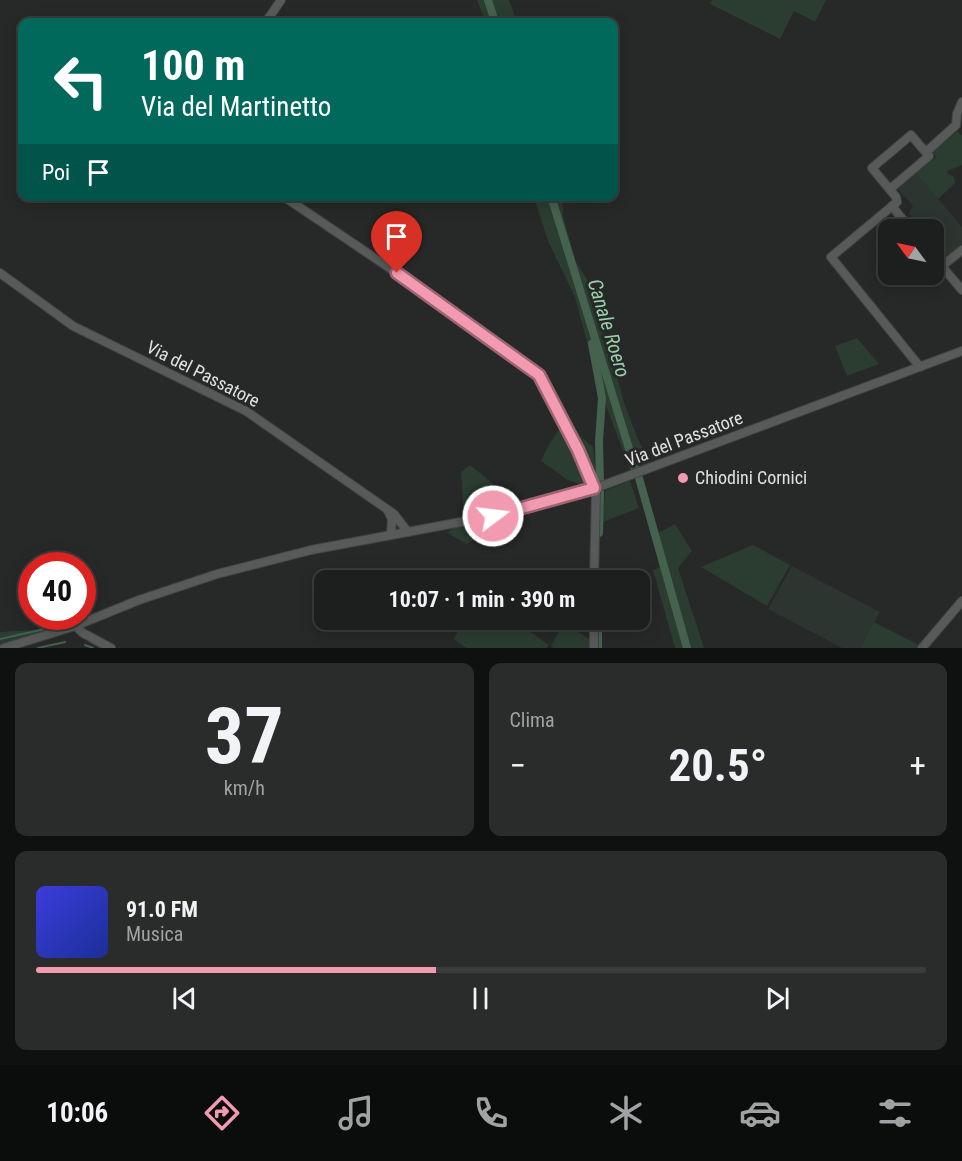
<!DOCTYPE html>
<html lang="it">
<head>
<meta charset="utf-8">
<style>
  :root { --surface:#1c1f1d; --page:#292c2a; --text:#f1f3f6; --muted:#a0a2a4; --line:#3a3d3b; --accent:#f29ab0 }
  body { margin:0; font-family:"Roboto Condensed",sans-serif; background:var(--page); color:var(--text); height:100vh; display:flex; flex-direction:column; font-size:22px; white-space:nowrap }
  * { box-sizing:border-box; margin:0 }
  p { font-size:20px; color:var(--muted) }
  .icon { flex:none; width:33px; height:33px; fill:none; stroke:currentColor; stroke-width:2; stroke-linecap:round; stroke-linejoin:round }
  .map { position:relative; height:648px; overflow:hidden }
  .details { display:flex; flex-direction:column; gap:15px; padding:15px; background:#0f1110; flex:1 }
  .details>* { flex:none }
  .hud { position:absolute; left:18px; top:18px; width:600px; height:183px; border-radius:12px; box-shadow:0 3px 15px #0003,0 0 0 2px var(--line); background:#00695c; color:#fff; overflow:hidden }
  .needle { width:39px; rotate:303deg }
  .controls { position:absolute; left:878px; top:219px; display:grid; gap:12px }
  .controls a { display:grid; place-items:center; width:66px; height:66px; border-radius:12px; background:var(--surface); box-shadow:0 3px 15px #0003,0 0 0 2px var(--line); font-size:30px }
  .speed { position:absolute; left:18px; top:552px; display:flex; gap:12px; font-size:30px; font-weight:700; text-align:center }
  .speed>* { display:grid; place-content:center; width:78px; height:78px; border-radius:50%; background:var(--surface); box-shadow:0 3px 15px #0003,0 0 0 2px var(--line); line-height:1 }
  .speed .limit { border:9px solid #d22; background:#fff; color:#111 }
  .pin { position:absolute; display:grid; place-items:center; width:51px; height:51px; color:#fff; margin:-62px -26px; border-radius:50% 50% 50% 0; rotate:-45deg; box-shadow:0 0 6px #0007 }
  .pin .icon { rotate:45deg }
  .me { position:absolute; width:66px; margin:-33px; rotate:75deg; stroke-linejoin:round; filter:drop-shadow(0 0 4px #0008) }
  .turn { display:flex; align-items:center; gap:21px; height:126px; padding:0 24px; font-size:27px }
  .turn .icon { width:78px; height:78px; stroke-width:2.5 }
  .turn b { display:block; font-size:42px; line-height:51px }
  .then { display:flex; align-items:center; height:57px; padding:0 24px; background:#0003; gap:12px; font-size:22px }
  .big { font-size:45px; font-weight:700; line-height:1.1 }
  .details .tile { flex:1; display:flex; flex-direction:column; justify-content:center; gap:9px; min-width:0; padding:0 21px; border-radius:12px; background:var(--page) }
  .details .dial { align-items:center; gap:0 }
  .dial b { font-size:78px; line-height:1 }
  .song { display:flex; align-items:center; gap:18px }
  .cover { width:72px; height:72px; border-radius:9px; background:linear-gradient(135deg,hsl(240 70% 55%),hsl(230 70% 35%)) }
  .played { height:6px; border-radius:3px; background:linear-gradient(90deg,var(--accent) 45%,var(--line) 45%) }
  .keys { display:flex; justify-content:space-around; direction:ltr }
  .heat { display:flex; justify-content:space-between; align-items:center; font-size:33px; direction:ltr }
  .details .tiles { flex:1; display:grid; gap:15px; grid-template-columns:1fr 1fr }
  .tile:last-child { grid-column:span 2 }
  .trip { position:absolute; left:314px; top:570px; width:336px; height:60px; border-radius:12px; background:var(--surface); box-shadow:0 3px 15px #0003,0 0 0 2px var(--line); font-weight:700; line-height:60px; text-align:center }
  .menu { display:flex; height:96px; justify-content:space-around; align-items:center; background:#0b0c0c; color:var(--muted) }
  .menu .icon { width:42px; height:42px }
  .menu .current { color:var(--accent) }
  .menu b { font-size:27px; color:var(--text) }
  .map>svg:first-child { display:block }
  .built { fill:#2c352f }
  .green { fill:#2b3c30 }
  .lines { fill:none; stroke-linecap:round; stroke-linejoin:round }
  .stream { stroke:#45624e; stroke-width:2 }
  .canal { stroke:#45624e; stroke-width:8 }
  .minor-casing { stroke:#414442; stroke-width:10 }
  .minor { stroke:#575a58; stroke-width:8 }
  .route-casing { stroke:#9d6472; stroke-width:15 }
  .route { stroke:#f29ab0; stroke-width:10 }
  .poi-dot { fill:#f29ab0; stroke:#262927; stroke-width:2 }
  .labels { text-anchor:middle; stroke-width:6; stroke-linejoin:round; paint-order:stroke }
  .street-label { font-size:18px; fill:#dfe1e0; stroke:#262927 }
  .poi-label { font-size:18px; fill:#dfe1e0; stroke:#262927; text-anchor:start }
  .water-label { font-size:20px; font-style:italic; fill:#9ad0aa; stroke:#262927 }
</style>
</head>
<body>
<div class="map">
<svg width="962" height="648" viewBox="0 0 962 648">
  <rect width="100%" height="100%" fill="#262927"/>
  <g class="built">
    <path d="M916 173 962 227V245L946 258 933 242V230L922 229 910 215 909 212 913 206 898 189Z"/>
    <path d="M792 566 880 612 860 648H842L768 609Z"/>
  </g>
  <g class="green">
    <path d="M477 0H509L517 22H485Z"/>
    <path d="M712 0H826L815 22 794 11 780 39 710 4Z"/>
    <path d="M957 132 962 135V165L947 171V173L954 177 955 183 938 199 916 173 936 157 932 152Z"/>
    <path d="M534 197H562L563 216 576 262 592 287 625 405 637 437 651 465 631 472 599 387 575 297 548 241Z"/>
    <path d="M857 338 879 364 847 376 835 346Z"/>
    <path d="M567 418 581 437 593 447 597 480 583 485 568 480 541 461 548 446Z"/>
    <path d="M470 465 511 498 510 516 496 549 475 539 467 544 447 533 464 520 461 472Z"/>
    <path d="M630 481 639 508 603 522 605 491Z"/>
    <path d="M675 524 692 551 678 568 704 648H675L653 570 666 565 656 534Z"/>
    <path d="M753 545 790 565 767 606 701 567Z"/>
    <path d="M463 620H514L549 645 546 648H466L454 639Z"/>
    <path d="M874 622 919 645 917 648H860Z"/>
    <path d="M564 623 589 639V648H554L551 646Z"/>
    <path d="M55 624 56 627 0 645V632L33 630Z"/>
  </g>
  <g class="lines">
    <g class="stream">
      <path d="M0 639 54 627"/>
      <path d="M91 642 102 648"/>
      <path d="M85 645 93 648"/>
      <path d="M38 648 65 642"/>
    </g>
    <g class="canal">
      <path d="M488 0 495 22"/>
      <path d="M551 196 635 468"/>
      <path d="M592 344 602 398 599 441 600 483"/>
      <path d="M639 478 687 648"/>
      <path d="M599 533 600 492"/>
      <path d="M598 580V577"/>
      <path d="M598 620V648"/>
    </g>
    <defs>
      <g id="minor">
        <path d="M266 22 281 0"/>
        <path d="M926 152 956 125 957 114 962 102"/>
        <path d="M890 189 929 156 911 135 872 168 896 197 897 202 831 257 920 367"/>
        <path d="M283 196 397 273 539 375 578 450 596 492 594 580"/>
        <path d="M892 206 911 230"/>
        <path d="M933 256 962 290"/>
        <path d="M942 266 962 250"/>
        <path d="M0 273 73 326 246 411 394 514 408 532"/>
        <path d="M388 511 392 519 391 535"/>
        <path d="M594 620V648"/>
        <path d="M75 626 83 633 111 648"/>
        <path d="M4 648 75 626 139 600 217 574 311 550 493 516 604 485 962 351"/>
        <path d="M922 648 962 601"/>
      </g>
    </defs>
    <use href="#minor" class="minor-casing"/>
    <use href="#minor" class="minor"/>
  </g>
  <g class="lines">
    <defs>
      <path id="route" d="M397 273 539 375 578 450 594 488 493 516"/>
    </defs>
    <use href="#route" class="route-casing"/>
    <use href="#route" class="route"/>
  </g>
  <circle class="poi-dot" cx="683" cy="478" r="6"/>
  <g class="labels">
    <g class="street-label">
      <text transform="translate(203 374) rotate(27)" y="6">Via del Passatore</text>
      <text transform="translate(684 439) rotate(-21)" y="6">Via del Passatore</text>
    </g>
    <g class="poi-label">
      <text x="695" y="484">Chiodini Cornici</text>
    </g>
    <g class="water-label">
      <text transform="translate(609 328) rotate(73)" y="7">Canale Roero</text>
    </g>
  </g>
</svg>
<div class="controls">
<a><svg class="needle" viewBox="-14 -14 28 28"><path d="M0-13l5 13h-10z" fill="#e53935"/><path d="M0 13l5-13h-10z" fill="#a0a2a4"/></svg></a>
</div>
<div class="speed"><div class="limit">40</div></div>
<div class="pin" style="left:397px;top:273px;background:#d93025"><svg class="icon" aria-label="arrive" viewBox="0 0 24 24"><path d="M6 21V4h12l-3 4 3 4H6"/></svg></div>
<svg class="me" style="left:493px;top:516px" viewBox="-20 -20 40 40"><circle r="17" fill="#f29ab0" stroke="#fff" stroke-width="3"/><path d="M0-11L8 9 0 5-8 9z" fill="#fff"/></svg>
<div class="trip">10:07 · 1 min · 390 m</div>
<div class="hud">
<div class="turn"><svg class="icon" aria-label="left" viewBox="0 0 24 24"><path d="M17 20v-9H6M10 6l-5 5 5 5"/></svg><div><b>100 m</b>Via del Martinetto</div></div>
<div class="then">Poi<svg class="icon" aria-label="arrive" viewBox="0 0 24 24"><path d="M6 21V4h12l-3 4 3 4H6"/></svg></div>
</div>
</div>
<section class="details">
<div class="tiles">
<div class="tile dial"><b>37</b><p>km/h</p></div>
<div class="tile"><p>Clima</p>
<div class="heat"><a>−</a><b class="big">20.5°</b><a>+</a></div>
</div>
<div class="tile">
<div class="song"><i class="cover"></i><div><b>91.0 FM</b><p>Musica</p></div></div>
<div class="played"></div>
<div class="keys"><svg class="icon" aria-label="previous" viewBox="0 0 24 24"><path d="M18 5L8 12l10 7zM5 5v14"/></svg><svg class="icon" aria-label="pause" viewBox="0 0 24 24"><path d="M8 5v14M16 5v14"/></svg><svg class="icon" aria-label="next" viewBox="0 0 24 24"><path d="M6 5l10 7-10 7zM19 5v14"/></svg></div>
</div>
</div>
</section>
<nav class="menu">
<b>10:06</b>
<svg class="icon current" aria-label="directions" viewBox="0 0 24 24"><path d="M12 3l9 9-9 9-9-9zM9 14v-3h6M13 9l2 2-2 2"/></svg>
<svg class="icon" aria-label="music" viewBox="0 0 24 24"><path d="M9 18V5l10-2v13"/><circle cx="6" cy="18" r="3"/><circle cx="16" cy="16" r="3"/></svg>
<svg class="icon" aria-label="phone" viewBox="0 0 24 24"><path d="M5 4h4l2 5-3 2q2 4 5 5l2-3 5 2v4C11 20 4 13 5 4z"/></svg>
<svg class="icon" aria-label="climate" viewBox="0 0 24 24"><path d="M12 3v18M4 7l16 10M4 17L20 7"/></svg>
<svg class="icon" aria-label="car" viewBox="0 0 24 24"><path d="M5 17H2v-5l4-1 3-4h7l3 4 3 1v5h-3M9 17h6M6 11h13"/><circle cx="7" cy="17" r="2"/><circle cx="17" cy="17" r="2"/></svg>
<svg class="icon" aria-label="filters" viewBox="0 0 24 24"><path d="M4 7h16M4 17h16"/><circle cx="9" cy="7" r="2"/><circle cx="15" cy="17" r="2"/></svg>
</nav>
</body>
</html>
